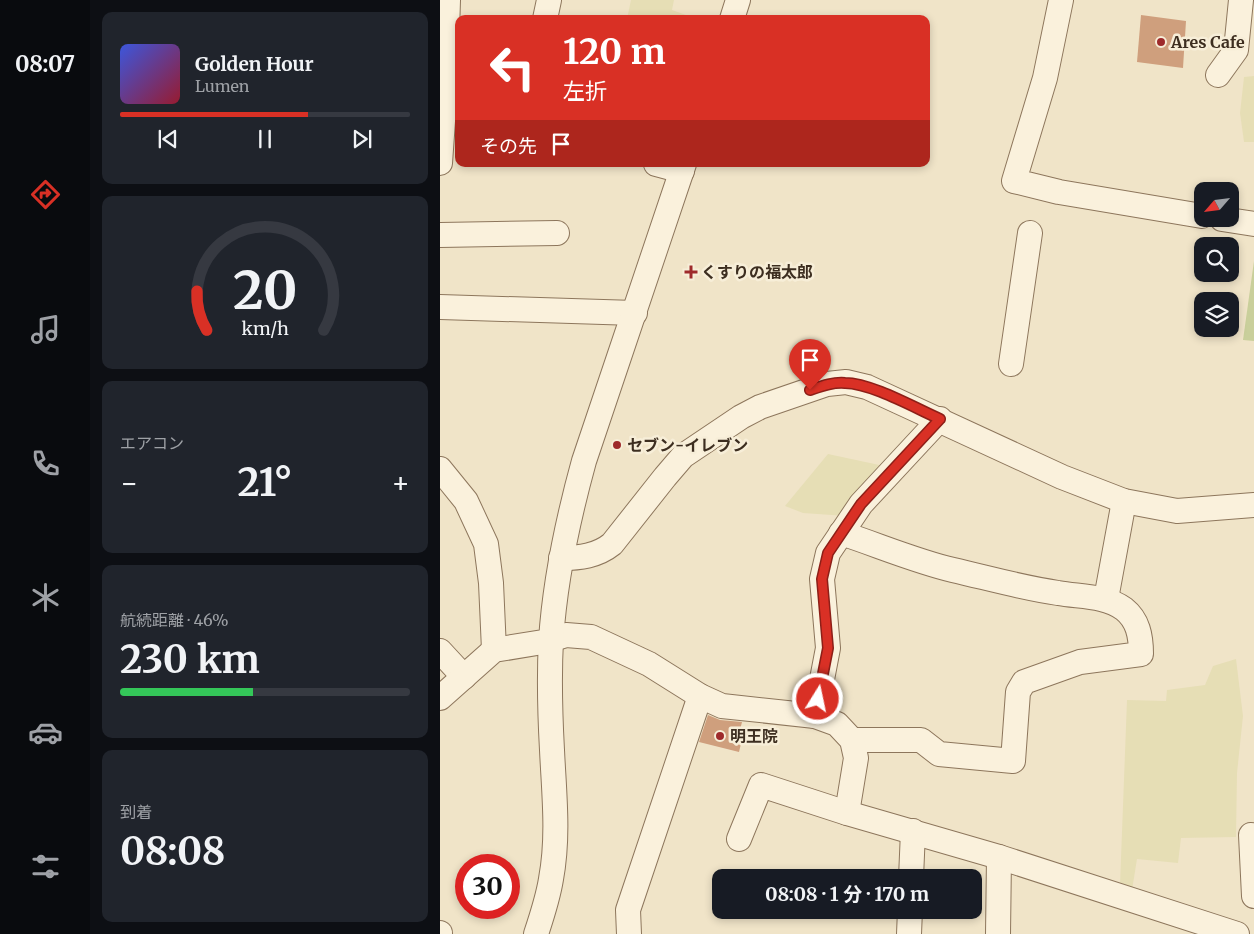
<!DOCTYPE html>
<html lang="ja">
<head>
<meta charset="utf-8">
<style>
  :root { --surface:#171b24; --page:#20242c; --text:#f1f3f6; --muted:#9ea1a6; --line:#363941; --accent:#d93025 }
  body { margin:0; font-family:Merriweather,"Noto Sans JP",serif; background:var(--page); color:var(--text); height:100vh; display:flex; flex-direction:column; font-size:19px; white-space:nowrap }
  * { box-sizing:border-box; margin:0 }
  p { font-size:16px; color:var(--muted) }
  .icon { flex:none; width:28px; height:28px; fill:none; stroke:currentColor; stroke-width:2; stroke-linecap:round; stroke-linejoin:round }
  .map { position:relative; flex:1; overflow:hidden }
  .sheet { display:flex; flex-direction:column; gap:12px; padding:12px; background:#0d0f14; width:350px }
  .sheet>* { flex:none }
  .top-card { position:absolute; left:15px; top:15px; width:475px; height:152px; border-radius:10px; box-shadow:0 2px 8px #0003; background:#d93025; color:#fff; overflow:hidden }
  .needle { width:32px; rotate:242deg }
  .controls { position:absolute; left:754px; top:182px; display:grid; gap:10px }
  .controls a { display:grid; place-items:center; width:45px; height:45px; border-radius:10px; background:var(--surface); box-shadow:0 2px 8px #0003; font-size:25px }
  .speed { position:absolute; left:15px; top:854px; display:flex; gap:10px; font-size:25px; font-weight:700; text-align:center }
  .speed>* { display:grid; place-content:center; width:65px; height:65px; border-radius:50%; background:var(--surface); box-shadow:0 2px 8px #0003; line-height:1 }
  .speed .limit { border:8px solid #d22; background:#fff; color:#111 }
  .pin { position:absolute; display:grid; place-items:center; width:42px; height:42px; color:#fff; margin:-51px -21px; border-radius:50% 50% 50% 0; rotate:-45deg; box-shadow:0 0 5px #0007 }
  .pin .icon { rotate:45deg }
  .me { position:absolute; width:55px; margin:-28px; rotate:10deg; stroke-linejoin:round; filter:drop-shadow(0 0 4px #0008) }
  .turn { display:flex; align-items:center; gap:18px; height:105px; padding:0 25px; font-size:22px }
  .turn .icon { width:65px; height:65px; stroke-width:2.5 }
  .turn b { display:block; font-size:35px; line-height:42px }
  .then { display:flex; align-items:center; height:48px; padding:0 25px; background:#0003; gap:10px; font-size:19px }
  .big { font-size:38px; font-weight:700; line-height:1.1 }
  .sheet .widget { flex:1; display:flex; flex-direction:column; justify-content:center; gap:8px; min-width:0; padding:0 18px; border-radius:10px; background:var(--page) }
  .sheet .dial { align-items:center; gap:0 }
  .dial svg { height:130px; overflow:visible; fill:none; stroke:var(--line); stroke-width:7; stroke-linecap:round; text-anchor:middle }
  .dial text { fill:var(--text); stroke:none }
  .song { display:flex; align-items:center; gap:15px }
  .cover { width:60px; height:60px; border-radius:8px; background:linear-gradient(135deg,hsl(230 70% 55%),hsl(350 70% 35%)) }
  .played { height:5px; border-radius:2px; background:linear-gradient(90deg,var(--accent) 65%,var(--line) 65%) }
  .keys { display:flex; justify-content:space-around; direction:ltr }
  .heat { display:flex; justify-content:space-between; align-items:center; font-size:28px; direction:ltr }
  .charge { height:8px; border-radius:4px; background:linear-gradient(90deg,#34c759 46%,var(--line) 0) }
  .trip { position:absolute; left:272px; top:869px; width:270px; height:50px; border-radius:10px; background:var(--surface); box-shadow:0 2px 8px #0003; font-weight:700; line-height:50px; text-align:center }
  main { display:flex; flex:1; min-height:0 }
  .menu { display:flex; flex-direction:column; width:90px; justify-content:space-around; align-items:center; background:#090b0e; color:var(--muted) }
  .menu .icon { width:35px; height:35px }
  .menu .selected { color:var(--accent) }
  .menu b { font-size:22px; color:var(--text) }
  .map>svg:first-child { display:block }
  .farmland { fill:#e6deb5 }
  .green { fill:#c9cf9b }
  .building { fill:#cf9f7d }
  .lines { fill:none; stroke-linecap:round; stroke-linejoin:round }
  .minor-casing { stroke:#8d765c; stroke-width:26 }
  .minor { stroke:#faf1dc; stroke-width:24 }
  .route-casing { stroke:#8d1f18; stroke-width:12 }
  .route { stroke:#d93025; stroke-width:9 }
  .poi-dot { fill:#9e2a2b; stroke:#f7eed8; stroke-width:2 }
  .labels { text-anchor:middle; stroke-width:5; stroke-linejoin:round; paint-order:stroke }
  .poi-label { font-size:16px; font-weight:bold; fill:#3d2e20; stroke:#f7eed8; text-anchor:start }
</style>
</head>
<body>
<main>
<nav class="menu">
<b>08:07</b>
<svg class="icon selected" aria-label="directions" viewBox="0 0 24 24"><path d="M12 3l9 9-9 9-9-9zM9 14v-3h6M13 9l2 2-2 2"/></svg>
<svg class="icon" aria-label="music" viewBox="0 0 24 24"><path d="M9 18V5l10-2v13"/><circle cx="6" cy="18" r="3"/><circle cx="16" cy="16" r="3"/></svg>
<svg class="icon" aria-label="phone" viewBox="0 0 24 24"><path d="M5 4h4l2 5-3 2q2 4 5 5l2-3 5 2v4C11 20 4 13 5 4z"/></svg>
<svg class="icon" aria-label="climate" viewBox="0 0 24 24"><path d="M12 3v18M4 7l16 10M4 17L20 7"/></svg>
<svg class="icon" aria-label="car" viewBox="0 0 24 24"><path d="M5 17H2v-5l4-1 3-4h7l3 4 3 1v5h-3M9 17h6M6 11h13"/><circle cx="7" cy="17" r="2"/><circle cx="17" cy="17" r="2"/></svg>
<svg class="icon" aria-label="filters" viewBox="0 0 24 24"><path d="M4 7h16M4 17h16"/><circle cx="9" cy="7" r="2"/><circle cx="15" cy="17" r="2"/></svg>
</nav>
<section class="sheet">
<div class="widget">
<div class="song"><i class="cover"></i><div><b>Golden Hour</b><p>Lumen</p></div></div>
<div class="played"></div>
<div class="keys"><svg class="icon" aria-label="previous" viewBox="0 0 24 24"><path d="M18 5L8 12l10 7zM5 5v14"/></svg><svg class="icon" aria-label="pause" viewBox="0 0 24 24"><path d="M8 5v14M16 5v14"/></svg><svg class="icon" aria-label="next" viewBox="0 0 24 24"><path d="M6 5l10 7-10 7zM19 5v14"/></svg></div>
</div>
<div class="widget dial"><svg viewBox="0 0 100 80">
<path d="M14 69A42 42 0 1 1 86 69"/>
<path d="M14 69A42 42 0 0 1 8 45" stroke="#d93025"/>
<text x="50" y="56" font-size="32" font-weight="700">20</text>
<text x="50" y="72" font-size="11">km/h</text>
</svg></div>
<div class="widget"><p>エアコン</p>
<div class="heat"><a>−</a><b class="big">21°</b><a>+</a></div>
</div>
<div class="widget"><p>航続距離 · 46%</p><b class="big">230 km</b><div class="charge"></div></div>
<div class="widget"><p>到着</p><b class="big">08:08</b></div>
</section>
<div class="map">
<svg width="814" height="934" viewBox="0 0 814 934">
  <rect width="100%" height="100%" fill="#f0e4c8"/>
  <g class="farmland">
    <path d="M191 0H234L232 10 257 19H187Z"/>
    <path d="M814 76V142H804L800 113 804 77Z"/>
    <path d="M388 454 444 466 406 516 363 513 345 506Z"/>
    <path d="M796 659 803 716 797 773 796 837 741 838 738 863 697 859 692 890 680 885 687 700 726 701 727 690 765 685 773 666Z"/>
  </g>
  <path class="green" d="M814 261V341L803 340Z"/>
  <g class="building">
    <path d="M701 15 746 21 743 68 697 62Z"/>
    <path d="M268 715 280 720 302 722 300 730 304 731 299 752 259 742Z"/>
  </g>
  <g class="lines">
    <defs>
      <g id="minor">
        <path d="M621 0 605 78 574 181 619 192 762 216"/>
        <path d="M105 19 109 0"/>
        <path d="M292 19 298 0"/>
        <path d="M778 75 796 50 801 0"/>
        <path d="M0 163 5 93 8 0"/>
        <path d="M216 164 242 171"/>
        <path d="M782 219 814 224"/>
        <path d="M0 235 117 233"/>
        <path d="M0 307 195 313"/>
        <path d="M571 364 590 233"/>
        <path d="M0 469 26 501 46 544 51 583 54 650"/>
        <path d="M401 533C438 545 475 561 513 570 548 578 583 588 618 593 640 597 665 595 684 609 698 620 701 636 701 654L640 662 584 682 578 692 573 761 499 754 481 740H412"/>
        <path d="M121 558C140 558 157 556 172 544L225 477 243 456 301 417 320 407 387 384 406 382 427 387 622 477 684 501 737 511 814 505"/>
        <path d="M666 599 684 501"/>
        <path d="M0 651 24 677"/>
        <path d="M0 698 54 650 103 642 126 635 151 637 209 664 260 696 282 706 375 716 397 724 412 740 416 758 407 813"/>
        <path d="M375 716 388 648 382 579 388 553 421 504 500 419"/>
        <path d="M811 835 814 896"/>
        <path d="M299 839 321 785 407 813 559 857 797 934"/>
        <path d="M471 878 473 831"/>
        <path d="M0 933V934"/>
        <path d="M96 934C102 916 108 898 111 879 119 836 114 793 112 750 110 714 109 676 111 640 115 579 128 519 144 461L244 164"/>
        <path d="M189 934 188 910 260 696"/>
        <path d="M469 934 470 910"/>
        <path d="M558 934 559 857"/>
      </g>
    </defs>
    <use href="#minor" class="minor-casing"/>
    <use href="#minor" class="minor"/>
  </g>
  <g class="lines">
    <defs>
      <path id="route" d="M370 390C382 386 393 382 405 383 431 383 475 408 500 419L421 504 388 553 382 579 388 648 378 699"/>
    </defs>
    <use href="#route" class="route-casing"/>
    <use href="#route" class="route"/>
  </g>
  <g class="poi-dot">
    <circle cx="721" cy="42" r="5"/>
    <path d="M248.5 264.5h5v5h5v5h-5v5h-5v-5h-5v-5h5z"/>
    <circle cx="177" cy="445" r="5"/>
    <circle cx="280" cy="736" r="5"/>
  </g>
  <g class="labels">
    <g class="poi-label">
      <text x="731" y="48">Ares Cafe</text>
      <text x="261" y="278">くすりの福太郎</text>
      <text x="187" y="451">セブン-イレブン</text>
      <text x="290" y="742">明王院</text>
    </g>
  </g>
</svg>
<div class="controls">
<a><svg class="needle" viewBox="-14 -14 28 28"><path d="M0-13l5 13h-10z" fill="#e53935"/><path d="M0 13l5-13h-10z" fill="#9ea1a6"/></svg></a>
<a><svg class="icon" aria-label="search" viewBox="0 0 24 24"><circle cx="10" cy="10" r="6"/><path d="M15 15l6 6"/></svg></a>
<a><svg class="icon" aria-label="layers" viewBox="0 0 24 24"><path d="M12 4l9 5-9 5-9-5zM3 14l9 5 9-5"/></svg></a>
</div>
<div class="speed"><div class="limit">30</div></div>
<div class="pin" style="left:370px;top:390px;background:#d93025"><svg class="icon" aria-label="arrive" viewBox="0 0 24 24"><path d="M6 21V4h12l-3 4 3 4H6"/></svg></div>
<svg class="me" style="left:378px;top:699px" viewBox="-20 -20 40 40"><circle r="17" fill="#d93025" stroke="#fff" stroke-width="3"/><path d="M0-11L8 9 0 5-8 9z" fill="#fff"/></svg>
<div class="trip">08:08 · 1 分 · 170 m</div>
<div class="top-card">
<div class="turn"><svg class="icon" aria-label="left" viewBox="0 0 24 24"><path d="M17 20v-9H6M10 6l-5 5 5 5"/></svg><div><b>120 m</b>左折</div></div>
<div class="then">その先<svg class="icon" aria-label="arrive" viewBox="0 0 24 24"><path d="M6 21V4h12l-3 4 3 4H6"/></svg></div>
</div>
</div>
</main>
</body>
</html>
